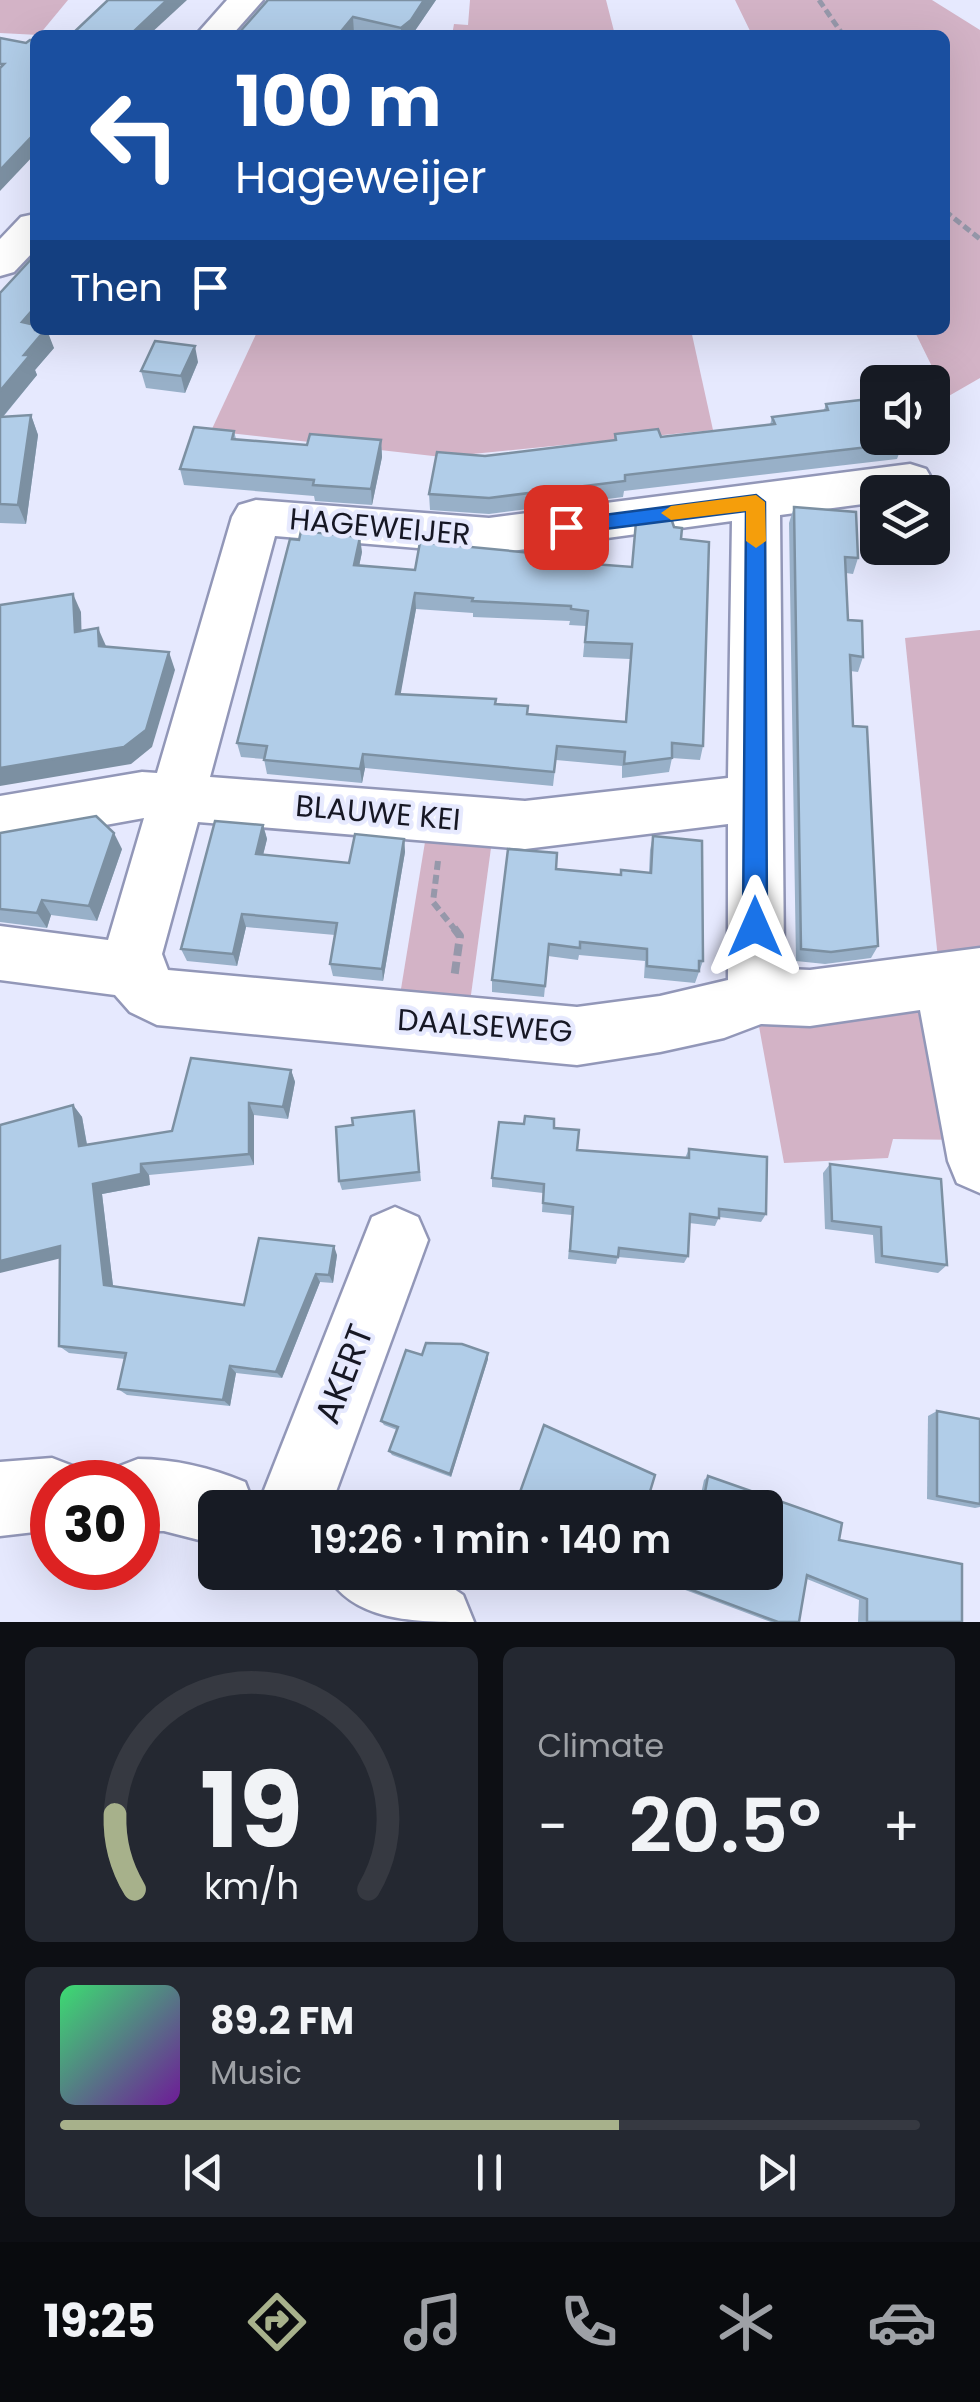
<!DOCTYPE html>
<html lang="en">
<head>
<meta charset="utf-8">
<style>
  :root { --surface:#171b24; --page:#242831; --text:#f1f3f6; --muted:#9ea1a6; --line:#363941; --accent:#a7b18b }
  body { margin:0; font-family:Poppins,sans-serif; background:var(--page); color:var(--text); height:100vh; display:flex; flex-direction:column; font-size:38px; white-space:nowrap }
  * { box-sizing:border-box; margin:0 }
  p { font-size:32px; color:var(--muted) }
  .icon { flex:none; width:55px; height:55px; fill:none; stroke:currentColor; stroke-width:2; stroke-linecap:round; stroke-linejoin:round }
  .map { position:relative; height:1622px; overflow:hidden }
  .panel { display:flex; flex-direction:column; gap:25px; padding:25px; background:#0d0f14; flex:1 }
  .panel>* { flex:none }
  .banner { position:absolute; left:30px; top:30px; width:920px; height:305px; border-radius:15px; box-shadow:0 10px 40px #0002; background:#1a4fa0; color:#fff; overflow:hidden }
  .controls { position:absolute; left:860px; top:365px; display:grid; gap:20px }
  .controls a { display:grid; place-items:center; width:90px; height:90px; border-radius:15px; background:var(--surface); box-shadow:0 10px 40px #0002; font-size:50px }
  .speed { position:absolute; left:30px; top:1460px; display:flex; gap:20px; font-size:50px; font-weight:700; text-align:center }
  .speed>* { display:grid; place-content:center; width:130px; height:130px; border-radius:50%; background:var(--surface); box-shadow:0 10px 40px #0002; line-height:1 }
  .speed .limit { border:15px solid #d22; background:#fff; color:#111 }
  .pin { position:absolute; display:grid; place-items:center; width:85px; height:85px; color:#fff; margin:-42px; border-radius:20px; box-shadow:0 5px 15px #0006 }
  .me { position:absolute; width:110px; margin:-55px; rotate:0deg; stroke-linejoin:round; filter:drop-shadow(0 0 8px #0008) }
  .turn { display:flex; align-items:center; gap:35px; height:210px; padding:0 40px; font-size:45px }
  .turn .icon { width:130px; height:130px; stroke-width:2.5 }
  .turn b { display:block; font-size:70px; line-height:85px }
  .then { display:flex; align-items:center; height:95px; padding:0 40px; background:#0003; gap:20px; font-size:38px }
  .big { font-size:75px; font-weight:600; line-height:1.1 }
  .panel .tile { flex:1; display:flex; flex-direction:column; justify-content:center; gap:15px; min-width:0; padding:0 35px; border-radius:15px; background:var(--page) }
  .panel .dial { align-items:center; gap:0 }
  .dial svg { height:260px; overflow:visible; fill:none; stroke:var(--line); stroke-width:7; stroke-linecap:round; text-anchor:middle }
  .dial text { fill:var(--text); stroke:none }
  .song { display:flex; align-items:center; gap:30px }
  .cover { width:120px; height:120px; border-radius:15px; background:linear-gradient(135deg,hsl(140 70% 55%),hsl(280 70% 35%)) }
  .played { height:10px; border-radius:5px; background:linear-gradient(90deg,var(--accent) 65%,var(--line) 65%) }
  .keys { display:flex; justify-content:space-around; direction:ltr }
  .heat { display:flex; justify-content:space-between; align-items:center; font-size:55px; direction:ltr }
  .panel .tiles { flex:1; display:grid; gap:25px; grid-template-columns:1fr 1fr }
  .tile:last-child { grid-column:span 2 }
  .trip { position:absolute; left:198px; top:1490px; width:585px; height:100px; border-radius:15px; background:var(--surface); box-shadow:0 10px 40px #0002; font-weight:600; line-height:100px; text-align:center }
  .menu { display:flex; height:160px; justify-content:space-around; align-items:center; background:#090b0e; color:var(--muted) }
  .menu .icon { width:70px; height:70px }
  .menu .current { color:var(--accent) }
  .menu b { font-size:45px; color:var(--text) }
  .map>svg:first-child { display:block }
  .green { fill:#d3b3c6 }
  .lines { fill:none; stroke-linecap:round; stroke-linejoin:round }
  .minor-casing { stroke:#9297b8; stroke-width:5 }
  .path-far2 { stroke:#9698aa; stroke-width:5; stroke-dasharray:8 4; stroke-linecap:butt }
  .path-far1 { stroke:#9698aa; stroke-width:6; stroke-dasharray:9 5; stroke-linecap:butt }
  .path { stroke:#9698aa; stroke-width:8; stroke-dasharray:12 6; stroke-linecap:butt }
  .minor { fill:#fff; fill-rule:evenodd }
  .wall { fill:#98b0c8; fill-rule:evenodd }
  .shaded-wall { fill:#7c90a2 }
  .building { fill:#b1cde8; stroke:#7c90a2; stroke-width:2.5; fill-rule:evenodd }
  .route { fill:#1a73e8; stroke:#114b97; stroke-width:2.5 }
  .slow { fill:#f59e0b }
  .labels { text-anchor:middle; stroke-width:9; stroke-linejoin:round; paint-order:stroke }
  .street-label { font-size:30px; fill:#161724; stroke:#e6e9fe }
  .near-street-label { font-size:35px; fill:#161724; stroke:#e6e9fe }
</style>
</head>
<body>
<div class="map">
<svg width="980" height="1622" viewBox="0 0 980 1622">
  <rect width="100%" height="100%" fill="#e6e9fe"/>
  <g class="green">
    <path d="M0 0H68L39 35 0 33Z"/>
    <path d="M470 0H606L615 35H452L454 24 468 25Z"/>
    <path d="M735 0H932L980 30V378L947 397 914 330H945V35H752Z"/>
    <path d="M258 330H691L713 430 442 457 211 431Z"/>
    <path d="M980 630V954L938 959 905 638Z"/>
    <path d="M425 842 491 848 470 1002 400 995Z"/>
    <path d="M934 996 963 1140 893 1139 888 1158 784 1163 756 1010Z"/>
  </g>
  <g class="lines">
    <defs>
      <g id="minor">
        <path d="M227 0H263L232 35H196Z"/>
        <path d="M35 214V250L14 272 0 276V239L21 217Z"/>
        <path d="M910 464 926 469 933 481 926 492H878V502L780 515 784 959 786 969 810 970 980 948V1193L957 1183 948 1161 920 1010 810 1026 761 1024 724 1038 660 1052 577 1065 157 1025 130 1012 115 995 0 980V926L108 940 144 818 0 844V796L142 772 157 773 232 517 239 505 256 500 489 518ZM732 521 728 778 525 801 210 777 275 536 489 554ZM198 822 525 849 728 824V980L660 996 577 1007 168 970 162 954Z"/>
        <path d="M395 1207 418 1217 428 1240 330 1508H257L372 1217Z"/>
        <path d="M52 1458 78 1468 84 1482H52V1530L0 1536V1462Z"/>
        <path d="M138 1459C175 1459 211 1468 245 1482L255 1508H215V1544L164 1531H138V1482H107L112 1469Z"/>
        <path d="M325 1572H429L463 1595 474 1622C412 1622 353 1622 325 1572Z"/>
      </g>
    </defs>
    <use href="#minor" class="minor-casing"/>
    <g class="path-far2">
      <path d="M819 0 843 35"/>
      <path d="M945 211 980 239"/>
    </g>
    <path class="path-far1" d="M438 861 433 902 456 931"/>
    <path class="path" d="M454 928 460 936 454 979"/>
    <use href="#minor" class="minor"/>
  </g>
  <g class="wall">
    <path d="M268 0H436L412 35H362L354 33Z"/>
    <path d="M0 293 54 348 35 370 37 375 3 417 31 415 38 435 26 524 0 523Z"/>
    <path d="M198 362 185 393 146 388 141 371Z"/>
    <path d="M826 404 903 443 897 459 624 491 623 497 489 514 430 510 429 494 614 440 615 434 661 437 770 425 772 417 824 410Z"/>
    <path d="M234 431 236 439 307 445 381 440 382 457 372 505 315 501 314 496 184 485 180 469Z"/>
    <path d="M794 507 858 558 853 574 846 573 848 620 863 657 858 672 850 671 853 726 878 946 871 958 825 964 796 961 789 523Z"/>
    <path d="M636 522 674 527 681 539 703 746 700 760 672 758 669 772 622 778V766L556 760 553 786 365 768 362 783 267 774 264 759 241 757 237 743 362 552 359 566 415 570 542 560 632 567ZM416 609 473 613V617L570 621 569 625 586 626 583 657 630 659 625 722 528 714 496 704 400 694Z"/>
    <path d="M263 825 267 839 263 855 349 863 404 839 405 852 383 981 333 976 330 964 335 935 246 927 237 966 187 961 181 949Z"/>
    <path d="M0 833 122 849 97 921 51 915 47 928 0 922V924Z"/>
    <path d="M653 836 703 961 695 983 644 978 645 961 579 955 578 960 548 956 544 997 492 992V980L556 869 621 875 649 873 650 850Z"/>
    <path d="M291 1070 295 1082 288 1119 254 1115V1165L149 1175 150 1185 102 1194 113 1286 244 1305 337 1255 333 1283 320 1282 282 1378 236 1373 230 1406 127 1395 118 1389 125 1359 69 1353 59 1346 60 1258 73 1105 82 1117 87 1144 172 1131Z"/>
    <path d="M414 1111 421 1181 342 1190 339 1181 353 1125Z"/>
    <path d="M554 1128 577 1150 685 1158 689 1149 766 1214 761 1222 719 1217 715 1226 689 1223 688 1256 684 1263 618 1257 616 1264 568 1259 572 1215 542 1212 543 1193 492 1187V1178Z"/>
    <path d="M830 1164 947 1265 938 1273 875 1263 873 1235 825 1229 823 1173Z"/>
    <path d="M422 1355 488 1359 451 1477 392 1455 389 1451 397 1430 384 1425 381 1421Z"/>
    <path d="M937 1411 980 1419V1507L975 1508 927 1499 928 1416Z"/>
    <path d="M544 1425 645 1508 542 1504 520 1495Z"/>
    <path d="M708 1476 839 1540 962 1622H858L859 1600 807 1579 799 1622H771L680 1588 683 1572H765V1508H698L704 1480Z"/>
  </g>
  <g class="shaded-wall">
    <path d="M167 0H187L149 35H130Z"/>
    <path d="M424 0H436L412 35H401V28Z"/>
    <path d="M353 17 354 33 353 35H338Z"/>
    <path d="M35 133V154L0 191V170Z"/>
    <path d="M35 307V330L22 322Z"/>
    <path d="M45 330H47L54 348 35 370 37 375 0 420V391L24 355Z"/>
    <path d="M195 346 198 362 185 393 181 376Z"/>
    <path d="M31 415 38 435 26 524 18 505Z"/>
    <path d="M381 440 382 457 372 505 371 489Z"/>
    <path d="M360 537 362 552 356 581 354 565Z"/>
    <path d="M415 593 416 609 398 709 396 694Z"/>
    <path d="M73 594 81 612 82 650 75 632Z"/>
    <path d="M98 628 106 646H99Z"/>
    <path d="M169 652 175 670 152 747 131 764 0 786V768Z"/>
    <path d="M363 754 365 768 362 783 360 769Z"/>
    <path d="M263 825 267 839 260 867 256 854Z"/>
    <path d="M114 833 122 849 97 921 89 906Z"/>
    <path d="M404 839 405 852 383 981 382 969Z"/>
    <path d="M42 900 51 915 47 928 37 913Z"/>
    <path d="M242 914 246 927 237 966 233 954Z"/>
    <path d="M291 1070 295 1082 288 1119 283 1107Z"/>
    <path d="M249 1103 254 1115V1165L249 1154Z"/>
    <path d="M73 1105 82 1117 89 1157 79 1146Z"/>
    <path d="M141 1164 149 1175 150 1185 102 1194 114 1294 104 1285 93 1184Z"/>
    <path d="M60 1246 70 1256 0 1273V1261Z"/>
    <path d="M334 1246 337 1255 333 1283 329 1275Z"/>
    <path d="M316 1274 320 1282 282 1378 276 1372Z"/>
    <path d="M488 1353V1359L451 1477 450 1474Z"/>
    <path d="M230 1366 236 1373 230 1406 223 1400Z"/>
  </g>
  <g class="building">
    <path d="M108 0H167L130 35H71Z"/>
    <path d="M268 0H424L411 20 401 28 353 17 338 35H237Z"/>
    <path d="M0 38 26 43 30 40H35V133L0 170V68L4 64H0Z"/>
    <path d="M35 255V307L22 322 35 325V330H45L24 355H30L0 391V293Z"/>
    <path d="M155 341 195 346 181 376 141 371Z"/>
    <path d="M878 398V438H900L903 443 625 475V481L489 498 429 494 437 452 485 456 616 440 615 434 658 429 661 437 775 424 772 417 828 410 826 404Z"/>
    <path d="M31 415 18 505 0 504V417Z"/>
    <path d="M194 427 234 431 232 439 307 445 310 434 381 440 371 489 313 485 314 480 180 469Z"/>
    <path d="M794 507 856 512 858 558 845 557 848 620 862 621 863 657 850 655 853 726 867 727 878 946 831 952 801 949Z"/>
    <path d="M671 518 674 527 682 528 681 539 709 542 703 746 672 743V758L624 764 625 752 557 746 554 772 363 754 360 769 264 760 267 746 237 743 290 539 299 540 301 531 360 537 354 565 415 570 420 542 542 554 541 560 632 567 636 522ZM415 593 473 598 472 601 571 606V609L588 611 585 642 632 644 626 722 527 714 528 706 495 704 496 699 396 694Z"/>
    <path d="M73 594 75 632 98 628 99 646 169 652 146 730 124 747 0 768V605Z"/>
    <path d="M96 816 114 833 89 906 42 900 37 913 0 909V833Z"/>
    <path d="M215 821 263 825 256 854 349 863 355 834 404 839 382 969 330 964 337 923 242 914 233 954 181 949Z"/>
    <path d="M653 836 702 841 703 961H699V971L647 966V949L580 942V948L549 944 545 986 492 980 508 849 557 853 556 869 621 875V870L651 873Z"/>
    <path d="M191 1058 291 1070 283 1107 249 1103V1154L141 1164V1174L93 1184 104 1285 244 1305 259 1238 334 1246 329 1275 316 1274 276 1372 230 1366 223 1400 118 1389 126 1353 59 1346 60 1246 0 1261V1125L73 1105 79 1146 172 1131Z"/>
    <path d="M414 1111 419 1172 339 1181 336 1127 353 1125 352 1118Z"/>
    <path d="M525 1116 554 1119V1128L579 1130 577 1150 689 1158V1149L767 1157 766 1214 719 1209V1218L690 1214 688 1256 619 1248 618 1257 570 1251 573 1207 543 1203 544 1184 492 1178 499 1122 524 1124Z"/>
    <path d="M830 1164 941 1179 947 1265 882 1256 881 1227 832 1221Z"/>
    <path d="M426 1343 462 1344 488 1353 450 1474 389 1451 398 1427 381 1421 406 1350 422 1355Z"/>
    <path d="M937 1411 980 1419V1504L937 1496Z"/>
    <path d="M544 1425 655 1475 645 1508H541L543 1502 520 1492Z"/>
    <path d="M708 1476 842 1523 839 1540 962 1564V1622H867V1599L807 1575 799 1622H778L684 1587 688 1572H765V1508H702Z"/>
  </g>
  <path class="route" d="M756 495 765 502 767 927 763 934 755 937 747 934 743 927 746 511 566 534 556 527 566 520Z"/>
  <path class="slow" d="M756 495 765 502 766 541 756 548 746 541V511L671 520 661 513 671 506Z"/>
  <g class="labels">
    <g class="street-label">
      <text transform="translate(380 527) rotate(5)" y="10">HAGEWEIJER</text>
      <text transform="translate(378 813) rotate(5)" y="10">BLAUWE KEI</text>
      <text transform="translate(485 1026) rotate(4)" y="10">DAALSEWEG</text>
    </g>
    <g class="near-street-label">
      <text transform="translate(344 1374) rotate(-69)" y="12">AKERT</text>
    </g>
  </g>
</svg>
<div class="controls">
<a><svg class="icon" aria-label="sound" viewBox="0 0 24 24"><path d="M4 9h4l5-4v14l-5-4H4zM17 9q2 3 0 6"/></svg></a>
<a><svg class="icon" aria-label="layers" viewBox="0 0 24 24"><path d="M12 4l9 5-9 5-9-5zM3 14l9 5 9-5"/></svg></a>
</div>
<div class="speed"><div class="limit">30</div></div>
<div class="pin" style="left:566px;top:527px;background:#d93025"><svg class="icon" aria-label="arrive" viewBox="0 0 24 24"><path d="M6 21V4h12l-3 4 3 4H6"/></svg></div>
<svg class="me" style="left:755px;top:927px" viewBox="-20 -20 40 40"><path d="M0-17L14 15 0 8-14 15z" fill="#1a73e8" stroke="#fff" stroke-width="4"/></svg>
<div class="trip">19:26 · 1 min · 140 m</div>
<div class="banner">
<div class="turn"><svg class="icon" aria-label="left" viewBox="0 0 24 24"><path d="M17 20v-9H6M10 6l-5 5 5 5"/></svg><div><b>100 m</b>Hageweijer</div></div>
<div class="then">Then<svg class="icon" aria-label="arrive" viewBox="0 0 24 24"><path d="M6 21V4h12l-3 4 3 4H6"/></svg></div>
</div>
</div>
<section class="panel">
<div class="tiles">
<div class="tile dial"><svg viewBox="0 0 100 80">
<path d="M14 69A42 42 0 1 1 86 69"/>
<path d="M14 69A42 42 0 0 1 8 46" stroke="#a7b18b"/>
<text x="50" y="56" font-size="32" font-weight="700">19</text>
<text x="50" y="72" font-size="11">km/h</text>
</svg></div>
<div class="tile"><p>Climate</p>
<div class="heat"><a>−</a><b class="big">20.5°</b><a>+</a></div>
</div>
<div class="tile">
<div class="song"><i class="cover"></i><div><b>89.2 FM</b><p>Music</p></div></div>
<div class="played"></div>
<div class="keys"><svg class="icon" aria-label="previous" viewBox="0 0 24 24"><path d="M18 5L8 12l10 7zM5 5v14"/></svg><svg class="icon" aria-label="pause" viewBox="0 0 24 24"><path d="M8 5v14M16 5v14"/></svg><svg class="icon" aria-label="next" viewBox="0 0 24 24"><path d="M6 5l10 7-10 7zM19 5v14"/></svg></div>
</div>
</div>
</section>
<nav class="menu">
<b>19:25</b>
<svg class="icon current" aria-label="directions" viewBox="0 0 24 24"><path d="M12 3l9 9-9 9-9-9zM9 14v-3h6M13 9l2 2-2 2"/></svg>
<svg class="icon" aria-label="music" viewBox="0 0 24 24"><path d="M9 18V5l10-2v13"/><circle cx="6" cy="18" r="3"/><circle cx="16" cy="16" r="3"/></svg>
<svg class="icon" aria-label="phone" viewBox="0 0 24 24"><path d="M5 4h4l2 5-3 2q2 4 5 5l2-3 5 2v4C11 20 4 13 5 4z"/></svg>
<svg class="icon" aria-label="climate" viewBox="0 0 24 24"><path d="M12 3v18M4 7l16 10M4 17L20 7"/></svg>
<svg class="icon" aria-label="car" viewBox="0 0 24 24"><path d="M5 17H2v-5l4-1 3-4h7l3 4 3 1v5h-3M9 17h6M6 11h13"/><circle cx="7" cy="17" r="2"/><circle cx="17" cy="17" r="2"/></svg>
</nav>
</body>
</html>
